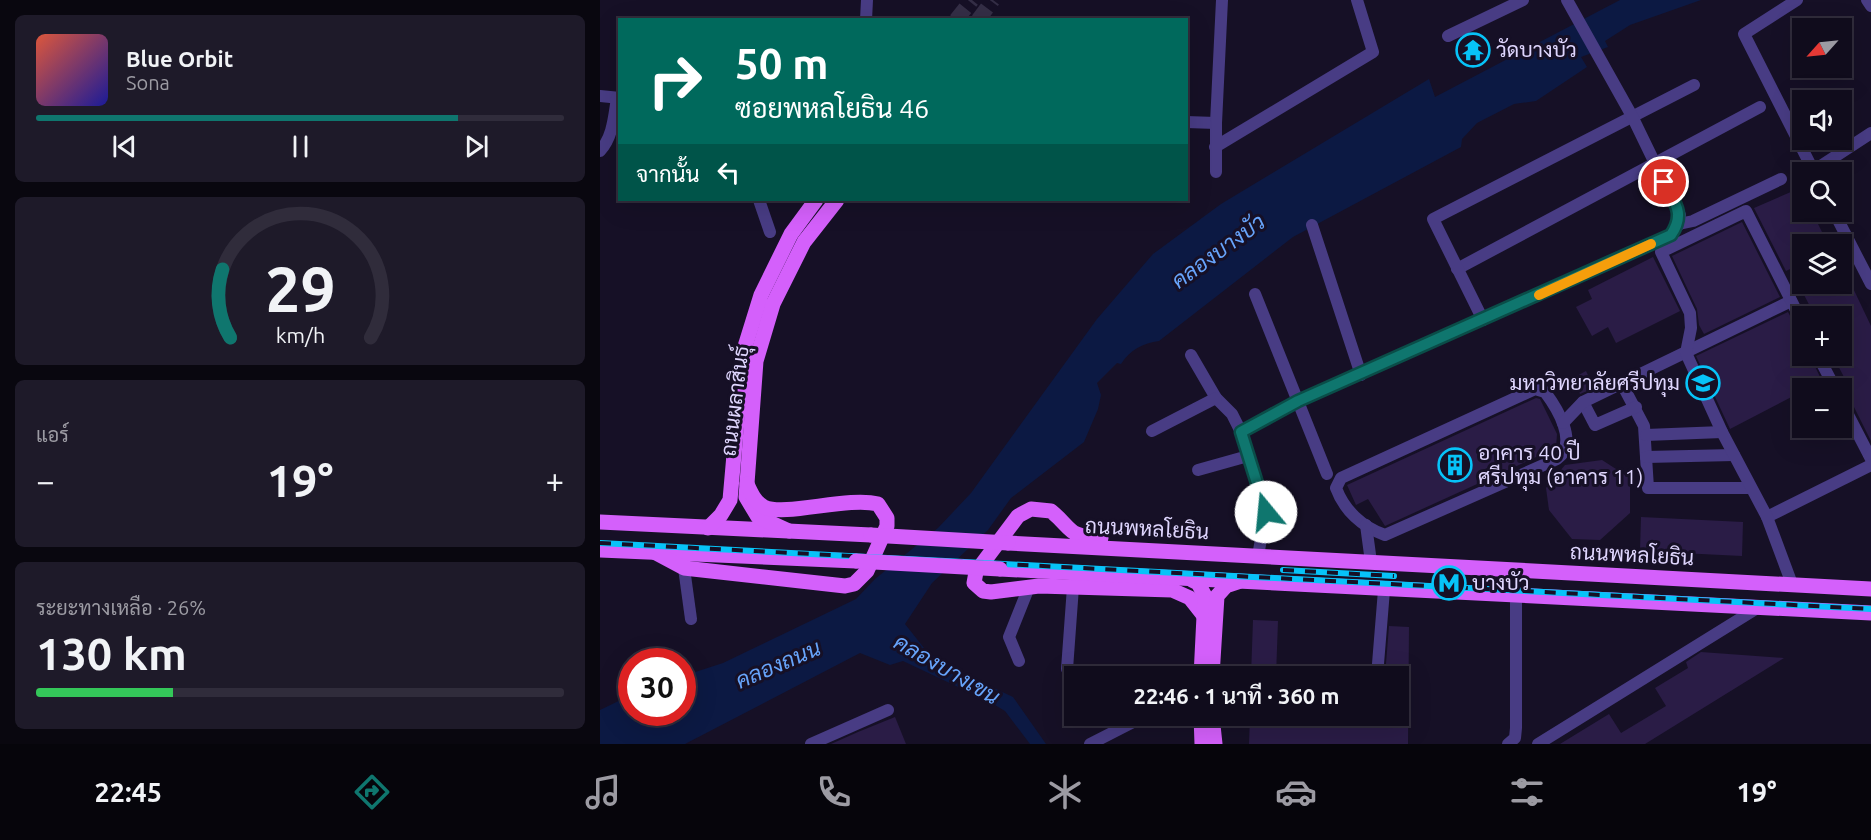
<!DOCTYPE html>
<html lang="th">
<head>
<meta charset="utf-8">
<style>
  :root { --surface:#100c1c; --page:#1e1a29; --text:#f1f3f6; --muted:#9c9ba3; --line:#302c3b; --accent:#0f766e }
  body { margin:0; font-family:Ubuntu,Sarabun,sans-serif; background:var(--page); color:var(--text); height:100vh; display:flex; flex-direction:column; font-size:22px; white-space:nowrap }
  * { box-sizing:border-box; margin:0 }
  p { font-size:20px; color:var(--muted) }
  .icon { flex:none; width:33px; height:33px; fill:none; stroke:currentColor; stroke-width:2; stroke-linecap:round; stroke-linejoin:round }
  .map { position:relative; flex:1; overflow:hidden }
  .details { display:flex; flex-direction:column; gap:15px; padding:15px; background:#09070f; width:600px }
  .details>* { flex:none }
  .hud { position:absolute; left:18px; top:18px; width:570px; height:183px; border-radius:0px; box-shadow:0 6px 24px #0002,0 0 0 2px var(--line); background:#00695c; color:#fff; overflow:hidden }
  .needle { width:39px; rotate:243deg }
  .fabs { position:absolute; left:1192px; top:18px; display:grid; gap:12px }
  .fabs a { display:grid; place-items:center; width:60px; height:60px; border-radius:0px; background:var(--surface); box-shadow:0 6px 24px #0002,0 0 0 2px var(--line); font-size:30px }
  .speed { position:absolute; left:18px; top:648px; display:flex; gap:12px; font-size:30px; font-weight:700; text-align:center }
  .speed>* { display:grid; place-content:center; width:78px; height:78px; border-radius:50%; background:var(--surface); box-shadow:0 6px 24px #0002,0 0 0 2px var(--line); line-height:1 }
  .speed .limit { border:9px solid #d22; background:#fff; color:#111 }
  .pin { position:absolute; display:grid; place-items:center; width:51px; height:51px; color:#fff; margin:-26px; border:3px solid #fff; border-radius:50%; box-shadow:0 2px 6px #0007 }
  .me { position:absolute; width:66px; margin:-33px; rotate:343deg; stroke-linejoin:round; filter:drop-shadow(0 0 4px #0008) }
  .turn { display:flex; align-items:center; gap:21px; height:126px; padding:0 18px; font-size:27px }
  .turn .icon { width:78px; height:78px; stroke-width:2.5 }
  .turn b { display:block; font-size:42px; line-height:51px }
  .then { display:flex; align-items:center; height:57px; padding:0 18px; background:#0003; gap:12px; font-size:22px }
  .big { font-size:45px; font-weight:600; line-height:1.1 }
  .details .card { flex:1; display:flex; flex-direction:column; justify-content:center; gap:9px; min-width:0; padding:0 21px; border-radius:9px; background:var(--page) }
  .details .dial { align-items:center; gap:0 }
  .dial svg { height:156px; overflow:visible; fill:none; stroke:var(--line); stroke-width:7; stroke-linecap:round; text-anchor:middle }
  .dial text { fill:var(--text); stroke:none }
  .song { display:flex; align-items:center; gap:18px }
  .cover { width:72px; height:72px; border-radius:9px; background:linear-gradient(135deg,hsl(10 70% 55%),hsl(240 70% 35%)) }
  .played { height:6px; border-radius:3px; background:linear-gradient(90deg,var(--accent) 80%,var(--line) 80%) }
  .keys { display:flex; justify-content:space-around; direction:ltr }
  .heat { display:flex; justify-content:space-between; align-items:center; font-size:33px; direction:ltr }
  .charge { height:9px; border-radius:4px; background:linear-gradient(90deg,#34c759 26%,var(--line) 0) }
  .trip { position:absolute; left:464px; top:666px; width:345px; height:60px; border-radius:0px; background:var(--surface); box-shadow:0 6px 24px #0002,0 0 0 2px var(--line); font-weight:600; line-height:60px; text-align:center }
  .tab-bar { display:flex; height:96px; justify-content:space-around; align-items:center; background:#06050b; color:var(--muted) }
  .tab-bar .icon { width:42px; height:42px }
  .tab-bar .selected { color:var(--accent) }
  .tab-bar b { font-size:27px; color:var(--text) }
  main { display:flex; flex:1; min-height:0 }
  .map>svg:first-child { display:block }
  .water { fill:#0c1943 }
  .building { fill:#2a1c46 }
  .lines { fill:none; stroke-linecap:round; stroke-linejoin:round }
  .major-tunnel { stroke:#342e46; stroke-width:15; stroke-dasharray:15 8; stroke-linecap:butt }
  .minor { stroke:#483c84; stroke-width:12 }
  .major { stroke:#d460fb; stroke-width:15 }
  .rail-casing { stroke:#07c3f8; stroke-width:6 }
  .rail { stroke:#161026; stroke-width:4; stroke-dasharray:11; stroke-linecap:butt }
  .major-bridge { stroke:#d460fb; stroke-width:15 }
  .route-casing { stroke:#0a4d48; stroke-width:15 }
  .route { stroke:#0f766e; stroke-width:10 }
  .slow { stroke:#f59e0b; stroke-width:10 }
  .labels { text-anchor:middle; stroke-width:6; stroke-linejoin:round; paint-order:stroke }
  .poi-label { font-size:21px; fill:#dfd6fe; stroke:#161026; text-anchor:start }
  .street-label { font-size:21px; fill:#dfd6fe; stroke:#161026 }
  .water-label { font-size:22px; font-style:italic; fill:#67a4fb; stroke:#161026 }
</style>
</head>
<body>
<main>
<section class="details">
<div class="card">
<div class="song"><i class="cover"></i><div><b>Blue Orbit</b><p>Sona</p></div></div>
<div class="played"></div>
<div class="keys"><svg class="icon" aria-label="previous" viewBox="0 0 24 24"><path d="M18 5L8 12l10 7zM5 5v14"/></svg><svg class="icon" aria-label="pause" viewBox="0 0 24 24"><path d="M8 5v14M16 5v14"/></svg><svg class="icon" aria-label="next" viewBox="0 0 24 24"><path d="M6 5l10 7-10 7zM19 5v14"/></svg></div>
</div>
<div class="card dial"><svg viewBox="0 0 100 80">
<path d="M14 69A42 42 0 1 1 86 69"/>
<path d="M14 69A42 42 0 0 1 10 34" stroke="#0f766e"/>
<text x="50" y="56" font-size="32" font-weight="700">29</text>
<text x="50" y="72" font-size="11">km/h</text>
</svg></div>
<div class="card"><p>แอร์</p>
<div class="heat"><a>−</a><b class="big">19°</b><a>+</a></div>
</div>
<div class="card"><p>ระยะทางเหลือ · 26%</p><b class="big">130 km</b><div class="charge"></div></div>
</section>
<div class="map">
<svg width="1271" height="744" viewBox="0 0 1271 744">
  <rect width="100%" height="100%" fill="#161026"/>
  <path class="water" d="M1020 0H1101L1030 25 1005 41 1008 47 981 57 987 67 936 101 914 104 877 123 862 139 861 147 693 237 559 341C543 343 530 350 521 364L517 363 497 383 501 395 498 409 484 442 411 498 388 530 332 583 305 624 324 648 343 664 413 697 446 744H430L405 711 390 702 303 661 290 665 260 653 85 744H0V710L31 695 32 712H82L83 676 123 663 256 599 275 579 338 528 371 493 497 319 553 254 621 204 829 79 835 97Z"/>
  <g class="building">
    <path d="M1200 188 1203 194V212H1212L1228 244H1203V263L1186 271 1154 208Z"/>
    <path d="M1142 222 1180 297 1104 334 1099 325 1097 309 1072 256Z"/>
    <path d="M1053 257 1080 311 1016 343 1008 327 992 336 976 307 992 299 988 290Z"/>
    <path d="M1242 265 1271 326V441L1241 381 1245 379 1233 356H1242V316H1215L1202 291 1217 284H1242Z"/>
    <path d="M1188 312 1203 340V356H1210L1222 381 1203 388V391L1130 429 1096 356Z"/>
    <path d="M986 371 994 388 980 394 973 378Z"/>
    <path d="M936 398 940 399 957 434 956 448 785 526 768 499 756 505 747 485Z"/>
    <path d="M1002 460 1030 478V513L1000 540 972 539 949 510 946 488 965 465Z"/>
    <path d="M1041 517 1143 522 1142 556 1040 551Z"/>
    <path d="M653 620 678 621 676 676H651Z"/>
    <path d="M789 626 809 627 808 744H649L650 716H674V723L786 727V716H798V676H785Z"/>
    <path d="M1101 652 1184 658 1045 744H960L1009 714 1021 733 1066 706 1055 688 1088 668 1086 662Z"/>
    <path d="M295 717 306 744H231L258 732Z"/>
  </g>
  <g class="lines">
    <g class="major-tunnel">
      <path d="M356 20 372 0"/>
      <path d="M378 20 393 0"/>
    </g>
    <g class="minor">
      <path d="M1197 0 1144 34 1214 172"/>
      <path d="M1267 0 1271 6"/>
      <path d="M266 20 267 0"/>
      <path d="M848 36 923 0"/>
      <path d="M0 96 20 98"/>
      <path d="M586 122 616 123"/>
      <path d="M615 147 773 52 757 0"/>
      <path d="M0 151C13 137 14 116 17 98"/>
      <path d="M1213 171 1271 133"/>
      <path d="M616 172V123L622 0"/>
      <path d="M159 200 170 232"/>
      <path d="M1234 212 1271 284"/>
      <path d="M1079 224 1093 221 1181 179"/>
      <path d="M712 225 761 375"/>
      <path d="M857 269 1160 107"/>
      <path d="M655 294 727 474"/>
      <path d="M883 320 833 219 1094 85"/>
      <path d="M591 355 616 398 632 414 641 432 666 511 658 556"/>
      <path d="M1218 356 1235 388"/>
      <path d="M1022 384 1044 426 1048 488H1151"/>
      <path d="M935 389 945 392C957 408 979 443 957 459L785 535C762 527 744 510 736 488L741 478Z"/>
      <path d="M983 402 995 425 1036 407"/>
      <path d="M1242 403 1271 459"/>
      <path d="M963 423 983 402 1191 301"/>
      <path d="M552 431 616 398"/>
      <path d="M641 432 698 401 1071 235 1079 224 1080 215 1032 116 967 0"/>
      <path d="M1046 435 1122 432"/>
      <path d="M1046 457 1134 455"/>
      <path d="M598 470 648 456"/>
      <path d="M1167 517 1271 465"/>
      <path d="M766 525 771 562"/>
      <path d="M84 568 91 619"/>
      <path d="M1192 584 1167 517 1122 432 1086 353 1091 328 1090 313 1061 252 1146 211 1203 324"/>
      <path d="M419 661 409 637 429 587"/>
      <path d="M467 669 473 587"/>
      <path d="M777 676 784 590"/>
      <path d="M211 744 288 710"/>
      <path d="M490 744 545 716"/>
      <path d="M908 744 915 738 916 728V596"/>
      <path d="M938 744 1159 607"/>
    </g>
    <g class="major">
      <path d="M0 522 271 535"/>
      <path d="M108 528 121 515 130 500 143 353 161 295 191 234 216 200"/>
      <path d="M189 531 158 517 146 497 156 361 173 304 204 242 237 200"/>
      <path d="M501 538C466 536 474 530 451 511L431 509 418 516 376 572 374 583 383 591 391 592 439 586 572 590 590 598 605 617"/>
      <path d="M408 543 1271 589"/>
      <path d="M0 550 256 561"/>
      <path d="M54 552 84 568 245 586 254 584 267 571 287 526V518L278 504C248 496 185 517 164 507 155 502 151 493 147 484"/>
      <path d="M400 569 1271 613"/>
      <path d="M592 580 598 583 605 596 601 676"/>
      <path d="M612 676 617 596 626 586 638 582"/>
      <path d="M601 716 602 744"/>
      <path d="M612 716 615 744"/>
    </g>
    <defs>
      <g id="rail">
        <path d="M0 543 1271 609"/>
        <path d="M683 570 794 576"/>
      </g>
    </defs>
    <use href="#rail" class="rail-casing"/>
    <use href="#rail" class="rail"/>
    <g class="major-bridge">
      <path d="M271 535 408 543"/>
      <path d="M256 561 400 569"/>
    </g>
  </g>
  <g class="lines">
    <defs>
      <path id="route" d="M666 512 641 432 698 401 1071 235C1086 213 1074 202 1064 182"/>
    </defs>
    <use href="#route" class="route-casing"/>
    <use href="#route" class="route"/>
    <path class="slow" d="M939 295 1051 244"/>
  </g>
  <defs>
    <symbol id="temple-ring" viewBox="-11 -11 22 22"><circle r="9.5" fill="#161026" stroke="#07c3f8" stroke-width="1.5"/><path d="M0-6L5-2H3V0L6.5 2.5H4V6H1.5V3h-3V6H-4V2.5H-6.5L-3 0V-2H-5Z" fill="#07c3f8"/></symbol>
    <symbol id="university-ring" viewBox="-11 -11 22 22"><circle r="9.5" fill="#161026" stroke="#07c3f8" stroke-width="1.5"/><path d="M0-5L7-2L0 1L-7-2ZM-4 1L0 2.5L4 1V4Q0 6-4 4Z" fill="#07c3f8"/></symbol>
    <symbol id="building-ring" viewBox="-11 -11 22 22"><circle r="9.5" fill="#161026" stroke="#07c3f8" stroke-width="1.5"/><path d="M-4-6H4V6H1V3H-1V6H-4ZM-2.5-4.3h1.7v1.8h-1.7ZM.8-4.3h1.7v1.8H.8ZM-2.5-1h1.7V.8h-1.7ZM.8-1h1.7V.8H.8Z" fill="#07c3f8"/></symbol>
    <symbol id="metro-ring" viewBox="-11 -11 22 22"><circle r="9.5" fill="#161026" stroke="#07c3f8" stroke-width="1.5"/><path d="M-5.5 5V-5H-3L0 0L3-5H5.5V5H3V-.5L0 4L-3-.5V5Z" fill="#07c3f8"/></symbol>
  </defs>
  <g fill-rule="evenodd">
    <use href="#temple-ring" x="854" y="31" width="38" height="38"/>
    <use href="#university-ring" x="1084" y="364" width="38" height="38"/>
    <use href="#building-ring" x="836" y="446" width="38" height="38"/>
    <use href="#metro-ring" x="830" y="564" width="38" height="38"/>
  </g>
  <g class="labels">
    <g class="poi-label">
      <text x="896" y="57">วัดบางบัว</text>
      <text x="1080" y="390" text-anchor="end">มหาวิทยาลัยศรีปทุม</text>
      <text x="878" y="460">อาคาร 40 ปี<tspan x="878" dy="24">ศรีปทุม (อาคาร 11)</tspan></text>
      <text x="872" y="590">บางบัว</text>
    </g>
    <g class="street-label">
      <text transform="translate(135 401) rotate(-83)" y="7">ถนนผลาสินธุ์</text>
      <text transform="translate(547 529) rotate(3)" y="7">ถนนพหลโยธิน</text>
      <text transform="translate(1032 555) rotate(3)" y="7">ถนนพหลโยธิน</text>
    </g>
    <g class="water-label">
      <text transform="translate(618 251) rotate(-36)" y="8">คลองบางบัว</text>
      <text transform="translate(178 664) rotate(-23)" y="8">คลองถนน</text>
      <text transform="translate(347 669) rotate(30)" y="8">คลองบางเขน</text>
    </g>
  </g>
</svg>
<div class="fabs">
<a><svg class="needle" viewBox="-14 -14 28 28"><path d="M0-13l5 13h-10z" fill="#e53935"/><path d="M0 13l5-13h-10z" fill="#9c9ba3"/></svg></a>
<a><svg class="icon" aria-label="sound" viewBox="0 0 24 24"><path d="M4 9h4l5-4v14l-5-4H4zM17 9q2 3 0 6"/></svg></a>
<a><svg class="icon" aria-label="search" viewBox="0 0 24 24"><circle cx="10" cy="10" r="6"/><path d="M15 15l6 6"/></svg></a>
<a><svg class="icon" aria-label="layers" viewBox="0 0 24 24"><path d="M12 4l9 5-9 5-9-5zM3 14l9 5 9-5"/></svg></a>
<a>+</a>
<a>−</a>
</div>
<div class="speed"><div class="limit">30</div></div>
<div class="pin" style="left:1064px;top:182px;background:#d93025"><svg class="icon" aria-label="arrive" viewBox="0 0 24 24"><path d="M6 21V4h12l-3 4 3 4H6"/></svg></div>
<svg class="me" style="left:666px;top:512px" viewBox="-20 -20 40 40"><circle r="19" fill="#fff"/><path d="M0-13L10 11 0 6-10 11z" fill="#0f766e"/></svg>
<div class="trip">22:46 · 1 นาที · 360 m</div>
<div class="hud">
<div class="turn"><svg class="icon" aria-label="right" viewBox="0 0 24 24"><path d="M7 20v-9h11M14 6l5 5-5 5"/></svg><div><b>50 m</b>ซอยพหลโยธิน 46</div></div>
<div class="then">จากนั้น<svg class="icon" aria-label="left" viewBox="0 0 24 24"><path d="M17 20v-9H6M10 6l-5 5 5 5"/></svg></div>
</div>
</div>
</main>
<nav class="tab-bar">
<b>22:45</b>
<svg class="icon selected" aria-label="directions" viewBox="0 0 24 24"><path d="M12 3l9 9-9 9-9-9zM9 14v-3h6M13 9l2 2-2 2"/></svg>
<svg class="icon" aria-label="music" viewBox="0 0 24 24"><path d="M9 18V5l10-2v13"/><circle cx="6" cy="18" r="3"/><circle cx="16" cy="16" r="3"/></svg>
<svg class="icon" aria-label="phone" viewBox="0 0 24 24"><path d="M5 4h4l2 5-3 2q2 4 5 5l2-3 5 2v4C11 20 4 13 5 4z"/></svg>
<svg class="icon" aria-label="climate" viewBox="0 0 24 24"><path d="M12 3v18M4 7l16 10M4 17L20 7"/></svg>
<svg class="icon" aria-label="car" viewBox="0 0 24 24"><path d="M5 17H2v-5l4-1 3-4h7l3 4 3 1v5h-3M9 17h6M6 11h13"/><circle cx="7" cy="17" r="2"/><circle cx="17" cy="17" r="2"/></svg>
<svg class="icon" aria-label="filters" viewBox="0 0 24 24"><path d="M4 7h16M4 17h16"/><circle cx="9" cy="7" r="2"/><circle cx="15" cy="17" r="2"/></svg>
<b>19°</b>
</nav>
</body>
</html>
